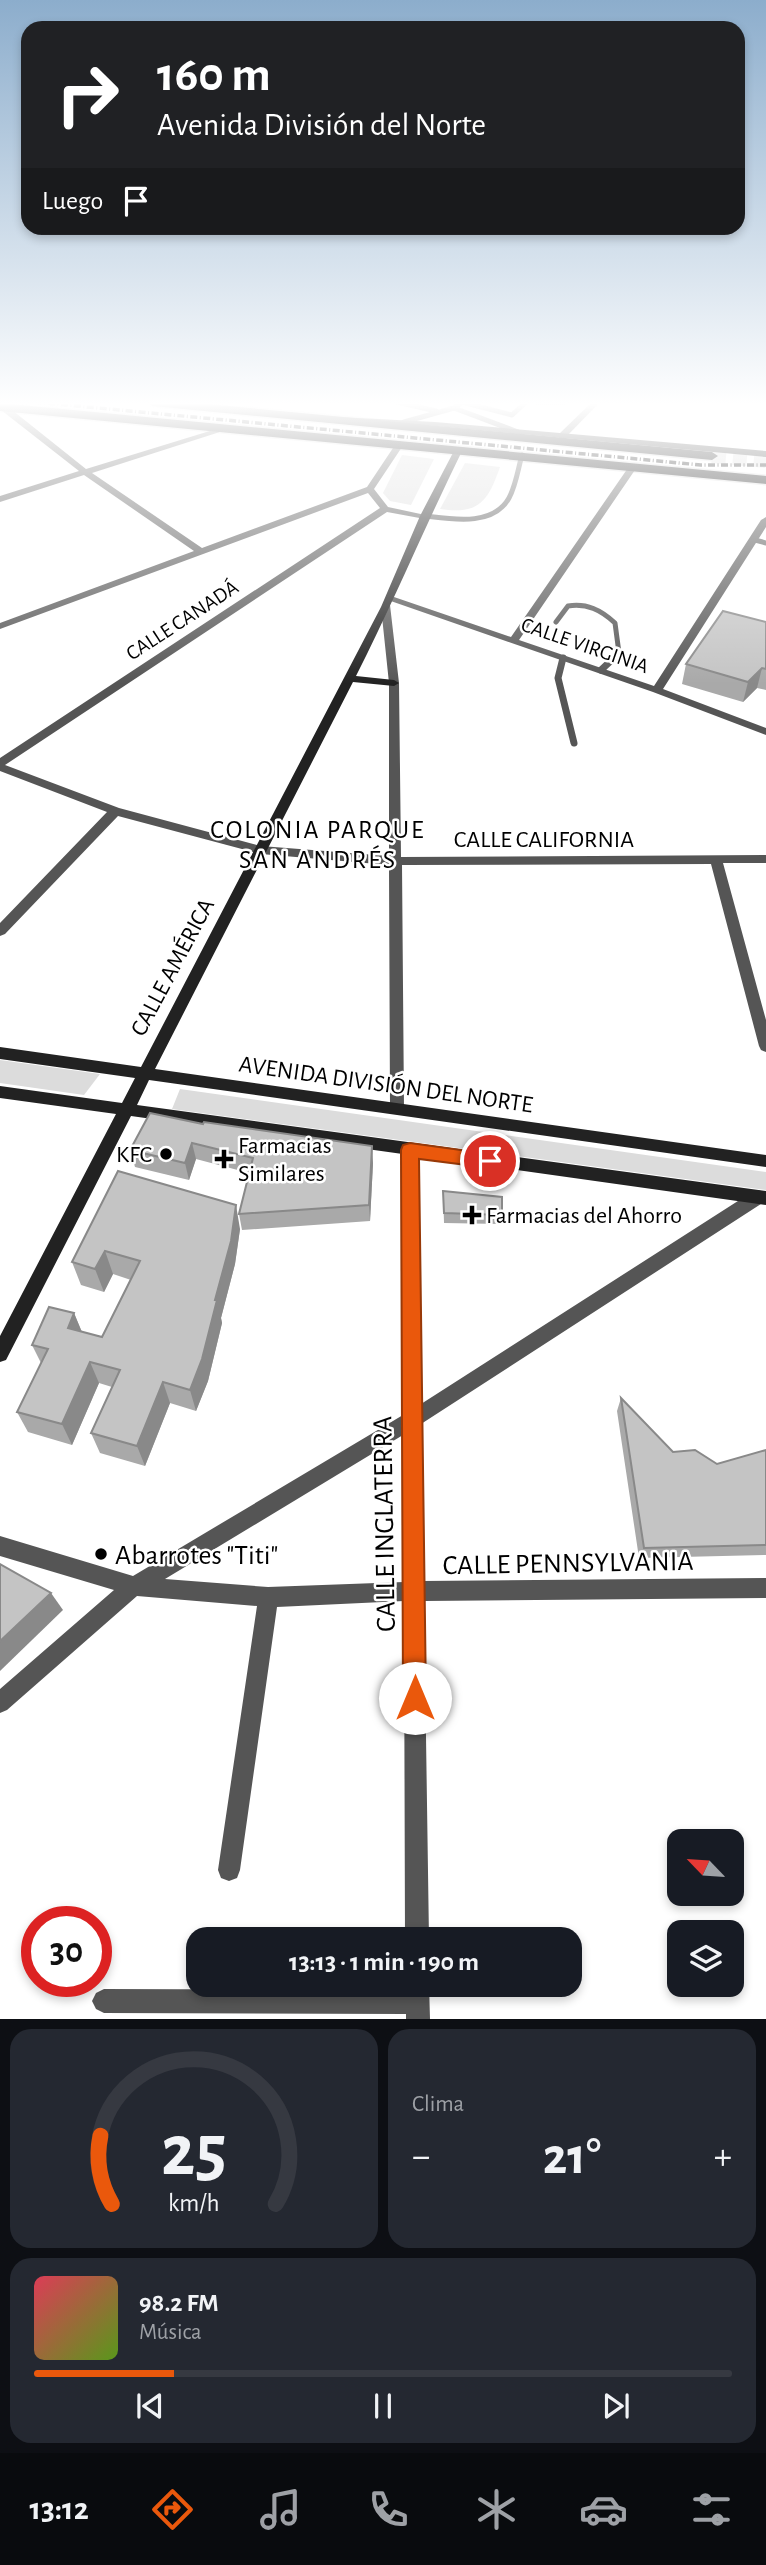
<!DOCTYPE html>
<html lang="es">
<head>
<meta charset="utf-8">
<style>
  :root { --surface:#171b24; --page:#242831; --text:#f1f3f6; --muted:#9ea1a6; --line:#363941; --accent:#ea580c }
  body { margin:0; font-family:"Alegreya Sans",sans-serif; background:var(--page); color:var(--text); height:100vh; display:flex; flex-direction:column; font-size:26px; white-space:nowrap }
  * { box-sizing:border-box; margin:0 }
  p { font-size:23px; color:var(--muted) }
  .icon { flex:none; width:38px; height:38px; fill:none; stroke:currentColor; stroke-width:2; stroke-linecap:round; stroke-linejoin:round }
  .map { position:relative; height:2019px; overflow:hidden }
  .drawer { display:flex; flex-direction:column; gap:10px; padding:10px; background:#0d0f14; flex:1 }
  .drawer>* { flex:none }
  .guide { position:absolute; left:21px; top:21px; width:724px; height:214px; border-radius:21px; box-shadow:0 4px 10px #0003; background:#202124; color:#fff; overflow:hidden }
  .needle { width:46px; rotate:295deg }
  .fabs { position:absolute; left:667px; top:1829px; display:grid; gap:14px }
  .fabs a { display:grid; place-items:center; width:77px; height:77px; border-radius:14px; background:var(--surface); box-shadow:0 4px 10px #0003; font-size:35px }
  .speed { position:absolute; left:21px; top:1906px; display:flex; gap:14px; font-size:35px; font-weight:700; text-align:center }
  .speed>* { display:grid; place-content:center; width:91px; height:91px; border-radius:50%; background:var(--surface); box-shadow:0 4px 10px #0003; line-height:1 }
  .speed .limit { border:10px solid #d22; background:#fff; color:#111 }
  .pin { position:absolute; display:grid; place-items:center; width:60px; height:60px; color:#fff; margin:-30px; border:4px solid #fff; border-radius:50%; box-shadow:0 2px 7px #0007 }
  .me { position:absolute; width:77px; margin:-38px; rotate:0deg; stroke-linejoin:round; filter:drop-shadow(0 0 5px #0008) }
  .turn { display:flex; align-items:center; gap:24px; height:147px; padding:0 21px; font-size:32px }
  .turn .icon { width:91px; height:91px; stroke-width:2.5 }
  .turn b { display:block; font-size:49px; line-height:60px }
  .then { display:flex; align-items:center; height:66px; padding:0 21px; background:#0003; gap:14px; font-size:26px }
  .big { font-size:52px; font-weight:700; line-height:1.1 }
  .drawer .widget { flex:1; display:flex; flex-direction:column; justify-content:center; gap:10px; min-width:0; padding:0 24px; border-radius:21px; background:var(--page) }
  .drawer .dial { align-items:center; gap:0 }
  .dial svg { height:182px; overflow:visible; fill:none; stroke:var(--line); stroke-width:7; stroke-linecap:round; text-anchor:middle }
  .dial text { fill:var(--text); stroke:none }
  .song { display:flex; align-items:center; gap:21px }
  .cover { width:84px; height:84px; border-radius:10px; background:linear-gradient(135deg,hsl(350 70% 55%),hsl(90 70% 35%)) }
  .played { height:7px; border-radius:4px; background:linear-gradient(90deg,var(--accent) 20%,var(--line) 20%) }
  .keys { display:flex; justify-content:space-around; direction:ltr }
  .heat { display:flex; justify-content:space-between; align-items:center; font-size:38px; direction:ltr }
  .drawer .tiles { flex:1; display:grid; gap:10px; grid-template-columns:1fr 1fr }
  .widget:last-child { grid-column:span 2 }
  .trip { position:absolute; left:186px; top:1927px; width:396px; height:70px; border-radius:21px; background:var(--surface); box-shadow:0 4px 10px #0003; font-weight:700; line-height:70px; text-align:center }
  .tabs { display:flex; height:112px; justify-content:space-around; align-items:center; background:#090b0e; color:var(--muted) }
  .tabs .icon { width:49px; height:49px }
  .tabs .selected { color:var(--accent) }
  .tabs b { font-size:32px; color:var(--text) }
  .map>svg:first-child { display:block }
  .green { fill:#dcdcdc }
  .lines { fill:none; stroke-linecap:round; stroke-linejoin:round }
  .highway-tunnel { stroke:#d9d9d9; stroke-width:14; stroke-dasharray:14 7; stroke-linecap:butt }
  .highway-casing { stroke:#dbdbdb; stroke-width:3 }
  .lane-far1 { stroke:#555; stroke-width:5 }
  .lane { stroke:#555; stroke-width:7 }
  .street { fill:#555; fill-rule:evenodd }
  .secondary { fill:#222; fill-rule:evenodd }
  .highway { fill:#000; fill-rule:evenodd }
  .rail { stroke:#000; stroke-width:3.5; stroke-dasharray:7 2.5 1 2.5; stroke-linecap:butt }
  .wall { fill:#a9a9a9 }
  .shaded-wall { fill:#898989 }
  .building { fill:#c4c4c4; stroke:#898989; stroke-width:2 }
  .route { fill:#ea580c; stroke:#983908; stroke-width:2 }
  .poi-dot { fill:#000; stroke:#fff; stroke-width:2.5 }
  .labels { text-anchor:middle; stroke-width:5; stroke-linejoin:round; paint-order:stroke }
  .far-street-label { font-size:21px; fill:#000; stroke:#fff }
  .street-label { font-size:24px; fill:#000; stroke:#fff }
  .poi-label { font-size:24px; fill:#000; stroke:#fff; text-anchor:start }
  .neighbourhood-label { font-size:26px; letter-spacing:2px; fill:#000; stroke:#fff }
  .near-street-label { font-size:28px; fill:#000; stroke:#fff }
  .near-poi-label { font-size:28px; fill:#000; stroke:#fff; text-anchor:start }
</style>
</head>
<body>
<div class="map">
<svg width="766" height="2019" viewBox="0 0 766 2019">
  <rect width="100%" height="100%" fill="#fff"/>
  <g class="green">
    <path d="M402 455 434 459 411 505 390 501 383 493Z"/>
    <path d="M465 463 500 467C488 501 479 515 440 509Z"/>
    <path d="M0 1060 100 1074 84 1095 0 1083Z"/>
    <path d="M180 1089 766 1172V1190L172 1109Z"/>
  </g>
  <g class="lines">
    <path class="highway-tunnel" d="M712 456 766 461"/>
    <defs>
      <g id="highway">
        <path d="M146 402H187L712 452 718 456 712 460 152 406Z"/>
        <path d="M0 403 766 476V484L0 411Z"/>
      </g>
    </defs>
    <use href="#highway" class="highway-casing"/>
    <g class="lane-far1">
      <path d="M397 402 436 411"/>
      <path d="M462 402 454 408 518 432"/>
      <path d="M462 402 512 415 526 402"/>
      <path d="M537 402H564"/>
      <path d="M404 422 454 408"/>
      <path d="M425 516C451 519 493 527 509 498 516 485 518 469 522 455"/>
      <path d="M755 540 766 543"/>
      <path d="M556 622 568 606C587 603 601 610 615 623L619 653 614 658"/>
    </g>
    <g class="lane">
      <path d="M563 658 558 678 574 743"/>
      <path d="M601 670 616 656"/>
    </g>
    <g class="street">
      <path d="M592 402H600L565 438H559V434Z"/>
      <path d="M1 406H7L86 469 226 426V430L92 473 202 548 367 487 397 442 400 441 404 444 374 489 388 507 430 516 425 519 387 512 5 765 119 808 261 846 389 856V683L381 607 390 605 399 683 401 857 766 855V863H723L766 1020V1052L761 1050 759 1046 711 864 402 865 404 1108 402 1112 397 1114 392 1112 390 1108 389 865 261 854 118 816 5 934 0 936V923L107 812 0 771V758L380 508 368 493 0 629V623L194 551 84 475 0 502V496L79 471 1 410Z"/>
      <path d="M633 464 637 467 519 640 654 686 761 520 766 517V527L663 689 766 728V735L653 692 385 599 394 597 511 637 630 465Z"/>
      <path d="M410 1144 415 1145 418 1150 421 1404 752 1192 758 1190 764 1192 766 1197 764 1202 421 1424 424 1581 766 1578V1598L424 1601 429 1939H405L404 1601 277 1607 240 1870 237 1878 229 1881 221 1878 218 1870 257 1606 137 1596 7 1710 0 1713V1689L114 1590 0 1556V1536L133 1576 403 1415 402 1150 405 1145ZM403 1435 404 1582 268 1587 165 1579Z"/>
      <path d="M405 1984H429L430 2019H406V2014L104 2013 96 2009 92 2001 96 1993 104 1989 405 1990Z"/>
    </g>
    <g class="secondary">
      <path d="M339 417 435 422 766 451V457L435 426 342 421H339Z"/>
      <path d="M456 447 463 449C426 524 394 601 356 676L394 680 399 683 394 686 353 682 155 1069 766 1155V1167L149 1080 137 1105 766 1191V1205L131 1116 6 1360 0 1362V1336L116 1114 0 1098V1086L122 1103 135 1078 0 1059V1047L141 1067 381 607 420 516Z"/>
    </g>
    <use href="#highway" class="highway"/>
    <path class="rail" d="M35 402 701 465H766"/>
  </g>
  <g class="wall">
    <path d="M766 622V690L757 688 743 702 682 684 686 664Z"/>
    <path d="M150 1113 373 1163 370 1221 242 1230 239 1214 249 1173 196 1159 189 1180 135 1167 130 1150Z"/>
    <path d="M118 1171 240 1229 235 1264 221 1318 222 1323 208 1381 196 1411 170 1403 145 1466 100 1453 91 1433 112 1387 99 1383 72 1445 28 1432 17 1412 41 1363 32 1345 74 1313 82 1332 102 1337 131 1280 113 1274 104 1292 81 1285 72 1262Z"/>
    <path d="M443 1191 502 1215 501 1224 444 1223Z"/>
    <path d="M621 1398 673 1452 717 1464 766 1450V1555L639 1558 617 1411Z"/>
  </g>
  <g class="shaded-wall">
    <path d="M762 668 757 688 743 702 748 682Z"/>
    <path d="M192 1143 196 1159 189 1180 185 1163Z"/>
    <path d="M372 1146 373 1163 370 1221 369 1205Z"/>
    <path d="M236 1205 240 1229 235 1264 221 1318 222 1323 208 1381 196 1411 190 1390 215 1300Z"/>
    <path d="M105 1251 113 1274 104 1292 95 1269Z"/>
    <path d="M74 1313 83 1335 68 1328Z"/>
    <path d="M90 1362 99 1383 72 1445 62 1424Z"/>
    <path d="M163 1382 170 1403 145 1466 137 1446Z"/>
    <path d="M51 1593 63 1610 0 1671V1641Z"/>
  </g>
  <g class="building">
    <path d="M723 611 766 622V669L762 668 748 682 686 664Z"/>
    <path d="M150 1113 203 1124 204 1122 372 1146 369 1205 239 1214 253 1158 192 1143 185 1163 130 1150Z"/>
    <path d="M118 1171 236 1205 231 1241 215 1300H217L202 1359 190 1390 163 1382 137 1446 91 1433 120 1370 90 1362 62 1424 17 1412 48 1349 32 1345 49 1307 74 1313 68 1328 102 1337 140 1261 105 1251 95 1269 72 1262Z"/>
    <path d="M443 1191 502 1197V1215L444 1213Z"/>
    <path d="M621 1398 673 1452 695 1450 717 1464 766 1450V1545L644 1548Z"/>
    <path d="M0 1564 51 1593 0 1641Z"/>
  </g>
  <linearGradient id="sky" x2="0" y2="1"><stop stop-color="#8cadcc"/><stop offset="0.59" stop-color="#fff"/><stop offset="1" stop-color="#fff" stop-opacity="0"/></linearGradient>
  <rect width="766" height="684" fill="url(#sky)"/>
  <path class="route" d="M410 1143 490 1154 496 1156 499 1161 496 1166 490 1168 419 1159 426 1698 423 1707 415 1710 406 1707 403 1698 401 1150 403 1145Z"/>
  <g class="poi-dot">
    <circle cx="166" cy="1154" r="7"/>
    <path d="M220.5 1148.5h7v7h7v7h-7v7h-7v-7h-7v-7h7z"/>
    <path d="M468.5 1204.5h7v7h7v7h-7v7h-7v-7h-7v-7h7z"/>
    <circle cx="101" cy="1554" r="7"/>
  </g>
  <g class="labels">
    <g class="far-street-label">
      <text transform="translate(182 620) rotate(-33)" y="7">CALLE CANADÁ</text>
      <text transform="translate(585 645) rotate(19)" y="7">CALLE VIRGINIA</text>
    </g>
    <g class="street-label">
      <text x="544" y="847">CALLE CALIFORNIA</text>
      <text transform="translate(172 967) rotate(-62)" y="8">CALLE AMÉRICA</text>
      <text transform="translate(386 1084) rotate(8)" y="8">AVENIDA DIVISIÓN DEL NORTE</text>
    </g>
    <g class="poi-label">
      <text x="238" y="1153">Farmacias<tspan x="238" dy="28">Similares</tspan></text>
      <text x="152" y="1162" text-anchor="end">KFC</text>
      <text x="486" y="1223">Farmacias del Ahorro</text>
    </g>
    <g class="neighbourhood-label">
      <text x="318" y="838">COLONIA PARQUE<tspan x="318" dy="30">SAN ANDRÉS</tspan></text>
    </g>
    <g class="near-street-label">
      <text transform="translate(383 1524) rotate(-91)" y="10">CALLE INGLATERRA</text>
      <text transform="translate(568 1562) rotate(-1)" y="10">CALLE PENNSYLVANIA</text>
    </g>
    <g class="near-poi-label">
      <text x="115" y="1564">Abarrotes "Titi"</text>
    </g>
  </g>
</svg>
<div class="fabs">
<a><svg class="needle" viewBox="-14 -14 28 28"><path d="M0-13l5 13h-10z" fill="#e53935"/><path d="M0 13l5-13h-10z" fill="#9ea1a6"/></svg></a>
<a><svg class="icon" aria-label="layers" viewBox="0 0 24 24"><path d="M12 4l9 5-9 5-9-5zM3 14l9 5 9-5"/></svg></a>
</div>
<div class="speed"><div class="limit">30</div></div>
<div class="pin" style="left:490px;top:1161px;background:#d93025"><svg class="icon" aria-label="arrive" viewBox="0 0 24 24"><path d="M6 21V4h12l-3 4 3 4H6"/></svg></div>
<svg class="me" style="left:415px;top:1698px" viewBox="-20 -20 40 40"><circle r="19" fill="#fff"/><path d="M0-13L10 11 0 6-10 11z" fill="#ea580c"/></svg>
<div class="trip">13:13 · 1 min · 190 m</div>
<div class="guide">
<div class="turn"><svg class="icon" aria-label="right" viewBox="0 0 24 24"><path d="M7 20v-9h11M14 6l5 5-5 5"/></svg><div><b>160 m</b>Avenida División del Norte</div></div>
<div class="then">Luego<svg class="icon" aria-label="arrive" viewBox="0 0 24 24"><path d="M6 21V4h12l-3 4 3 4H6"/></svg></div>
</div>
</div>
<section class="drawer">
<div class="tiles">
<div class="widget dial"><svg viewBox="0 0 100 80">
<path d="M14 69A42 42 0 1 1 86 69"/>
<path d="M14 69A42 42 0 0 1 9 39" stroke="#ea580c"/>
<text x="50" y="56" font-size="32" font-weight="700">25</text>
<text x="50" y="72" font-size="11">km/h</text>
</svg></div>
<div class="widget"><p>Clima</p>
<div class="heat"><a>−</a><b class="big">21°</b><a>+</a></div>
</div>
<div class="widget">
<div class="song"><i class="cover"></i><div><b>98.2 FM</b><p>Música</p></div></div>
<div class="played"></div>
<div class="keys"><svg class="icon" aria-label="previous" viewBox="0 0 24 24"><path d="M18 5L8 12l10 7zM5 5v14"/></svg><svg class="icon" aria-label="pause" viewBox="0 0 24 24"><path d="M8 5v14M16 5v14"/></svg><svg class="icon" aria-label="next" viewBox="0 0 24 24"><path d="M6 5l10 7-10 7zM19 5v14"/></svg></div>
</div>
</div>
</section>
<nav class="tabs">
<b>13:12</b>
<svg class="icon selected" aria-label="directions" viewBox="0 0 24 24"><path d="M12 3l9 9-9 9-9-9zM9 14v-3h6M13 9l2 2-2 2"/></svg>
<svg class="icon" aria-label="music" viewBox="0 0 24 24"><path d="M9 18V5l10-2v13"/><circle cx="6" cy="18" r="3"/><circle cx="16" cy="16" r="3"/></svg>
<svg class="icon" aria-label="phone" viewBox="0 0 24 24"><path d="M5 4h4l2 5-3 2q2 4 5 5l2-3 5 2v4C11 20 4 13 5 4z"/></svg>
<svg class="icon" aria-label="climate" viewBox="0 0 24 24"><path d="M12 3v18M4 7l16 10M4 17L20 7"/></svg>
<svg class="icon" aria-label="car" viewBox="0 0 24 24"><path d="M5 17H2v-5l4-1 3-4h7l3 4 3 1v5h-3M9 17h6M6 11h13"/><circle cx="7" cy="17" r="2"/><circle cx="17" cy="17" r="2"/></svg>
<svg class="icon" aria-label="filters" viewBox="0 0 24 24"><path d="M4 7h16M4 17h16"/><circle cx="9" cy="7" r="2"/><circle cx="15" cy="17" r="2"/></svg>
</nav>
</body>
</html>
